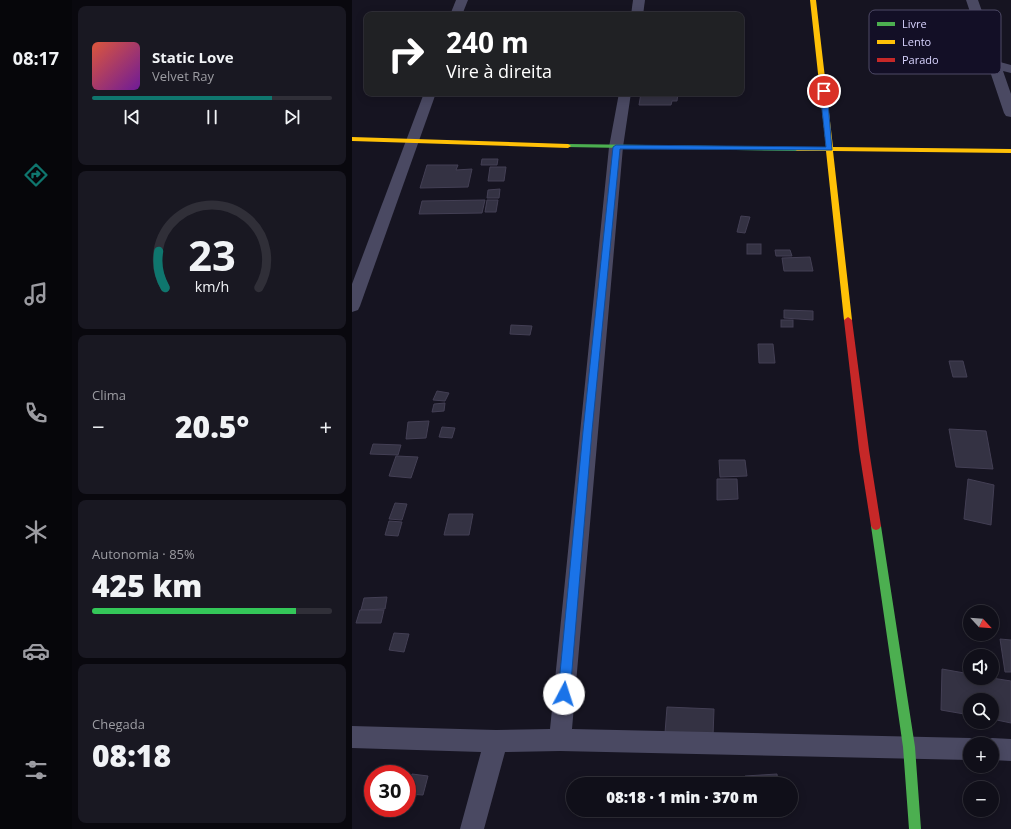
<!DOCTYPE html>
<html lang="pt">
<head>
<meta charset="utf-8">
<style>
  :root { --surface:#100f19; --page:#191822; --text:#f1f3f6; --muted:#9c9ca2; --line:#302f38; --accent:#0f766e }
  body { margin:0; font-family:"Open Sans",sans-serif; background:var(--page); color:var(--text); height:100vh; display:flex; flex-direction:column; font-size:15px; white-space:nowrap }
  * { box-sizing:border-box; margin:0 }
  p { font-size:13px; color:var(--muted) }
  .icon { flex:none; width:22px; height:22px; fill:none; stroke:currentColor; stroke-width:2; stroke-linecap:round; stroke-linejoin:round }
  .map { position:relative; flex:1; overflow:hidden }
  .sheet { display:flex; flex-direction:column; gap:6px; padding:6px; background:#09080e; width:280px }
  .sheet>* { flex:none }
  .banner { position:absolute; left:12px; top:12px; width:380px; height:84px; border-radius:8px; box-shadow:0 2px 10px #0003,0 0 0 1px var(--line); background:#202124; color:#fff; overflow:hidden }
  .needle { width:26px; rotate:116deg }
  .fabs { position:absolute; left:611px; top:605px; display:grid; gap:8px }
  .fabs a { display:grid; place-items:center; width:36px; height:36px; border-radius:50%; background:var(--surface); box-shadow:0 2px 10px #0003,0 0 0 1px var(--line); font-size:20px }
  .speed { position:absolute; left:12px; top:765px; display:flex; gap:8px; font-size:20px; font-weight:700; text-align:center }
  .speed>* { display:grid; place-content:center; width:52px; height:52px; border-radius:50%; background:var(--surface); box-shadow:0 2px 10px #0003,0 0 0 1px var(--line); line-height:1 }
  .speed .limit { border:6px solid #d22; background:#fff; color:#111 }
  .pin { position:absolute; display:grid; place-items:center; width:34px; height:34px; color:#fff; margin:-17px; border:2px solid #fff; border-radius:50%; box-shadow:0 1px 4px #0007 }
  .me { position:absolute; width:44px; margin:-22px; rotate:5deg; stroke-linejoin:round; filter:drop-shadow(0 0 3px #0008) }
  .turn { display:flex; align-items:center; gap:14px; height:84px; padding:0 16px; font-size:18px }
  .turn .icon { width:52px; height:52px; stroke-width:2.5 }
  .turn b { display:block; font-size:28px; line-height:34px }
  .big { font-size:30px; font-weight:800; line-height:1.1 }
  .sheet .widget { flex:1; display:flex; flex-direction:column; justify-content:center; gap:6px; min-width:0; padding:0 14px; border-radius:8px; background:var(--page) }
  .sheet .dial { align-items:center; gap:0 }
  .dial svg { height:104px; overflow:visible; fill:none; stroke:var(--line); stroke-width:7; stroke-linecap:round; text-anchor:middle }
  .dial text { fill:var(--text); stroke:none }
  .song { display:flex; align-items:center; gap:12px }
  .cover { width:48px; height:48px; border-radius:6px; background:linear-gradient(135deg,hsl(10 70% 55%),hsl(280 70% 35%)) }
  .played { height:4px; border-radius:2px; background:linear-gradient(90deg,var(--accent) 75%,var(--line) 75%) }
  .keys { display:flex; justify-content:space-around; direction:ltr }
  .heat { display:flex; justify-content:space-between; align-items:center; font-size:22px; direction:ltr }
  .charge { height:6px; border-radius:3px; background:linear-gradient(90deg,#34c759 85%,var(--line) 0) }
  .trip { position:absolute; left:214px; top:777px; width:232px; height:40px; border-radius:20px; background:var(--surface); box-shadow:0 2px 10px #0003,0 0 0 1px var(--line); font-weight:800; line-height:40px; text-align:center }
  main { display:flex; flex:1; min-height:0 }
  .tabs { display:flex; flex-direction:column; width:72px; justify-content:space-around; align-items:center; background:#06060a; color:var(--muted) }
  .tabs .icon { width:28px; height:28px }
  .tabs .current { color:var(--accent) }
  .tabs b { font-size:18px; color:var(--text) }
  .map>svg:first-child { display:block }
  .building { fill:#343243; stroke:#433f54 }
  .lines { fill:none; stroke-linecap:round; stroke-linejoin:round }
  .street { fill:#4a4962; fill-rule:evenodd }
  .fast { fill:#4caf50; fill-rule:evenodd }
  .slow { fill:#ffc107; fill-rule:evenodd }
  .jam { fill:#c62828; fill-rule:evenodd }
  .route { fill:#1a73e8; stroke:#114b97 }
  .key { fill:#130f26; stroke:#4e4a67; stroke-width:1 }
  .key-label { font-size:11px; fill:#d9d4ff }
</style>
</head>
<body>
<main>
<nav class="tabs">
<b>08:17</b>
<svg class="icon current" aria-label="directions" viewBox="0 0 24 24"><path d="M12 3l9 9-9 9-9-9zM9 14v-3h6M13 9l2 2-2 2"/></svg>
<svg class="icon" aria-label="music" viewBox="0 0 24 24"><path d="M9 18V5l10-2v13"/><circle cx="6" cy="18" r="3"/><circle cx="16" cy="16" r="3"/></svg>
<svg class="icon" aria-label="phone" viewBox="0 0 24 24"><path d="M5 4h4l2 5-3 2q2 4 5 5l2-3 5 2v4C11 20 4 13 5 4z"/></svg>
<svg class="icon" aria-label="climate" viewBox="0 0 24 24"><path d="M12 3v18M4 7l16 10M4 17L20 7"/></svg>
<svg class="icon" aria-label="car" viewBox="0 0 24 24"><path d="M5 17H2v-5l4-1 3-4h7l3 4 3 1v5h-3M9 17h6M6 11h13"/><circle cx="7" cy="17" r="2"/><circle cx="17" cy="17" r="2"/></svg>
<svg class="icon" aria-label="filters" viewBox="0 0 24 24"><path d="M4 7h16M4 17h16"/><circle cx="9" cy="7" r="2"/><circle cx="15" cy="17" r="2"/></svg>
</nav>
<section class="sheet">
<div class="widget">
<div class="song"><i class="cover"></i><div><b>Static Love</b><p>Velvet Ray</p></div></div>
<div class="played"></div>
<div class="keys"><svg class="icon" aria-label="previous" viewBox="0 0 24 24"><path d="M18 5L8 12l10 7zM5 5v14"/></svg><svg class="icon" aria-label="pause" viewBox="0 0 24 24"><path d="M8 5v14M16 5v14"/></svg><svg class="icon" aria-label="next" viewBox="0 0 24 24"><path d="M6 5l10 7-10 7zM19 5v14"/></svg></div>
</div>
<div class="widget dial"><svg viewBox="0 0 100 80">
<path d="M14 69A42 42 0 1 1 86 69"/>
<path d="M14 69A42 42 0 0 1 9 41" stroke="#0f766e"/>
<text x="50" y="56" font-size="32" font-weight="700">23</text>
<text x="50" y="72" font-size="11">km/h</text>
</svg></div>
<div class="widget"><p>Clima</p>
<div class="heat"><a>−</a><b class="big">20.5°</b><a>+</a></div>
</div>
<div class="widget"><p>Autonomia · 85%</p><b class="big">425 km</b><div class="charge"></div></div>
<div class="widget"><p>Chegada</p><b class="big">08:18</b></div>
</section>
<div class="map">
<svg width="659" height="829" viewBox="0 0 659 829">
  <rect width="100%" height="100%" fill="#161421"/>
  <g class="building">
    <path d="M289 93H326L325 101H320L319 105H287Z"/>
    <path d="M130 159H146L145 165H129Z"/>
    <path d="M75 165H106L104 170 120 169 116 187 68 188Z"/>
    <path d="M138 167H154L152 181H136Z"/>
    <path d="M148 189 147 198H135L136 190Z"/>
    <path d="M133 200 130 213 67 214 70 201Z"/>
    <path d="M135 200H146L144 212H133Z"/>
    <path d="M389 216 398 217 393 233 385 232Z"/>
    <rect x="395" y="244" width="14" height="10"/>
    <path d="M423 250H438L440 256H424Z"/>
    <path d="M458 257 461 271H432L430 258Z"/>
    <path d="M432 310 461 311V320L432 318Z"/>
    <rect x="429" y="320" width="12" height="7"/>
    <path d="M159 325 180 326 178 335 158 334Z"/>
    <path d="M406 344H421L423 363H407Z"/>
    <path d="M597 361H611L615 377H601Z"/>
    <path d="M85 391 97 393 93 401 81 400Z"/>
    <path d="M93 403 92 411 80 412 82 404Z"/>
    <path d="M77 421 74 438 54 439 56 422Z"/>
    <path d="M90 427 103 428 100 438 87 437Z"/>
    <path d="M597 429 634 431 641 469 604 467Z"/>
    <path d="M21 444 49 445 46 455 18 454Z"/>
    <path d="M44 456 66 457 59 478 37 476Z"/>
    <path d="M367 460H393L395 476 368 477Z"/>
    <path d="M365 479H385L386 499 365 500Z"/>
    <path d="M616 479 642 485 639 525 612 519Z"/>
    <path d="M43 503 55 504 50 520 37 519Z"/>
    <path d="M97 514H121L117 535H92Z"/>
    <path d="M37 521 50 522 46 536 33 535Z"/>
    <path d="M35 597 33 609 9 610 12 598Z"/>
    <path d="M8 610H32L29 623H4Z"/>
    <path d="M42 633 57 634 52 652 37 650Z"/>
    <path d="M648 639 659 640V672H653Z"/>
    <path d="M590 669 618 674V678H640L659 681V723L640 719V700H618V715L589 710Z"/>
    <path d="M315 707 362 709 361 736 313 733Z"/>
    <path d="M60 774 76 776 71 795 55 794Z"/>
    <path d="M425 774 426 784H394L393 776Z"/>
  </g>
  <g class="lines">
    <g class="street">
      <path d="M104 0H116L110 15H98Z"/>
      <path d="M281 0H293L291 15H279Z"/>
      <path d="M614 0H626L648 62 659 65V73L651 71 659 94V117L654 116 652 113Z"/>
      <path d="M72 93H84L8 306 6 310 0 312V284Z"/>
      <path d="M267 93H279L271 147 220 729 618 738 626 741 627 744H618V760L208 751 153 752 132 829H108L129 752 0 748V726L144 730 198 729 257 147Z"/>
      <path d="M640 738 659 739V761L640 760V744H631L632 741Z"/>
    </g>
    <g class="fast">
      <path d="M216 144 445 147 448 149 445 151 214 147V145Z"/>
      <path d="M524 522 527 523 529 526 563 747 569 829H557L551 747 519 526 521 523Z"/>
    </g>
    <g class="slow">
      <path d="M458 0H464L481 147 659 149V153L481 151 500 320 496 323 492 320 474 151H445L442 149 445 147H474Z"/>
      <path d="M0 137 216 144 219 146 216 148 0 141Z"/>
    </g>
    <path class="jam" d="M496 317 500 320 517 450 529 526 527 529 524 530 521 529 519 526 507 450 492 320Z"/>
  </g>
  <path class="route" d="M472 89 475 91 480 150 268 149 240 431 218 694 216 698 212 699 208 698 206 694 231 431 261 147 264 145 474 147 468 91Z"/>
  <rect x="517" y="10" width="132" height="64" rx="6" class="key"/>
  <rect x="525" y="22" width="18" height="4" fill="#4caf50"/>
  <rect x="525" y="40" width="18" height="4" fill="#ffc107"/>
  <rect x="525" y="58" width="18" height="4" fill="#c62828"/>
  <g class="key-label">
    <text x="550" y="28">Livre</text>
    <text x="550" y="46">Lento</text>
    <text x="550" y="64">Parado</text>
  </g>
</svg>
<div class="fabs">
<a><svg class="needle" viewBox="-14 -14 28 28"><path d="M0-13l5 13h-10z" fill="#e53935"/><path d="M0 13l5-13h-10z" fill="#9c9ca2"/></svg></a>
<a><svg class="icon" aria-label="sound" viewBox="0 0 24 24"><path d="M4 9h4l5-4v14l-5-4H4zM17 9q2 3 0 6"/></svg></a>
<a><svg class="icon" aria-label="search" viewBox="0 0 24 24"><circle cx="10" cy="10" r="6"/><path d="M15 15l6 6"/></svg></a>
<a>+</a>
<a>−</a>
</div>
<div class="speed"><div class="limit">30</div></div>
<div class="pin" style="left:472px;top:91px;background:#d93025"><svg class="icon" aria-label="arrive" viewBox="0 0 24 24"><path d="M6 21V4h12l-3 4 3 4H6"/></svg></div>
<svg class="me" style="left:212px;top:694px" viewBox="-20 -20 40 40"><circle r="19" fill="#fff"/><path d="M0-13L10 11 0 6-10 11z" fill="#1a73e8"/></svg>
<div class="trip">08:18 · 1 min · 370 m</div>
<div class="banner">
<div class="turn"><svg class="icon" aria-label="right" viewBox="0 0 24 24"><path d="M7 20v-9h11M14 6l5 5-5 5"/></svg><div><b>240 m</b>Vire à direita</div></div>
</div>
</div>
</main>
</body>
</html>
